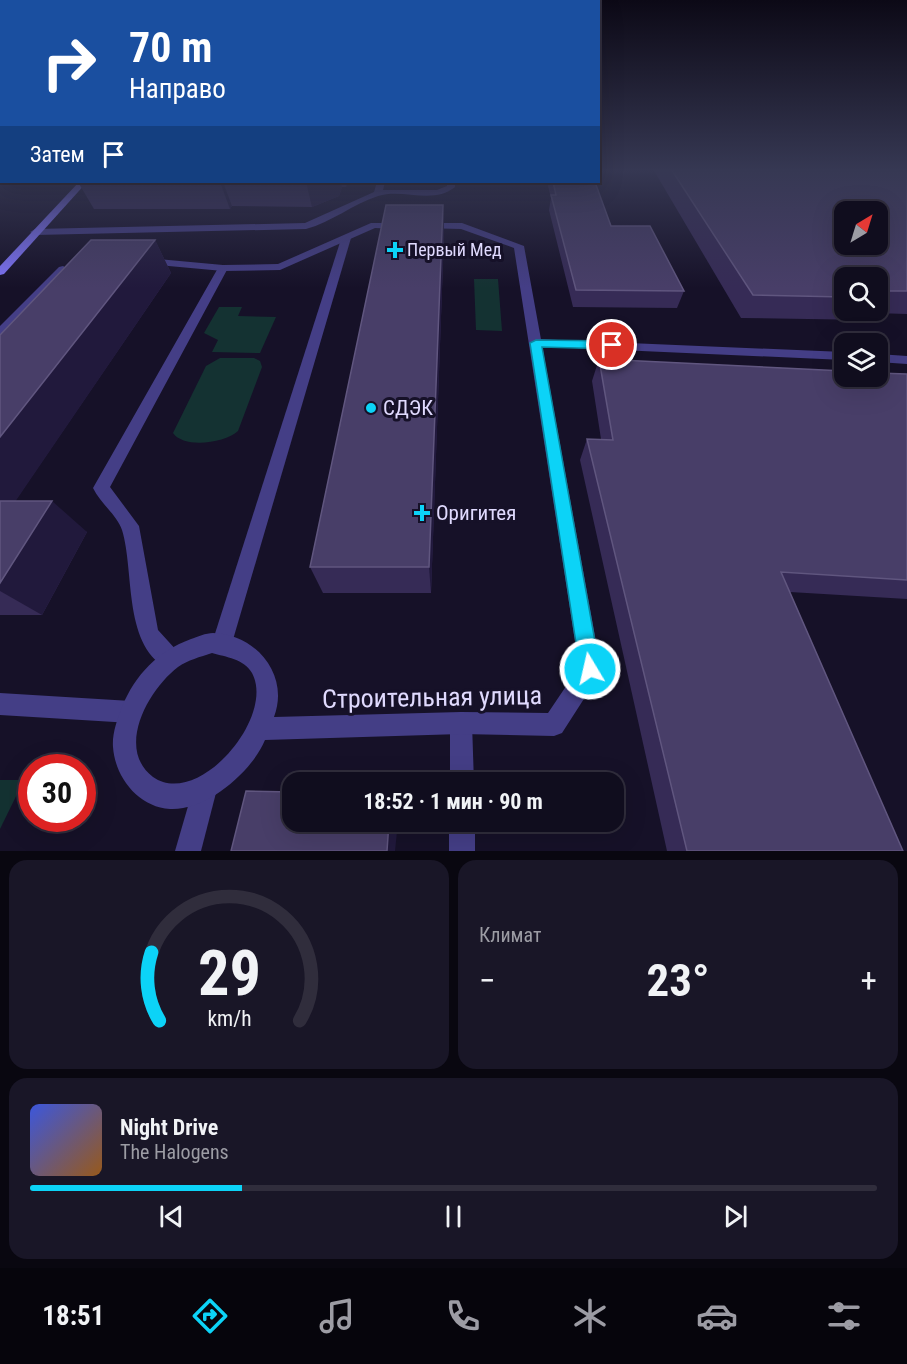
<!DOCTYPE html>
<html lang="ru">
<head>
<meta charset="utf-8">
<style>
  :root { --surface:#100d1e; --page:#191627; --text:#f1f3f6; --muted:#9c9ca4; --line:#302d3c; --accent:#0cd3f7 }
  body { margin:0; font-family:"Roboto Condensed",sans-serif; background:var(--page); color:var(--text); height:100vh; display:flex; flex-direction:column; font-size:22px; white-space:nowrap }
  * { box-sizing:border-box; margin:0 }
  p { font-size:20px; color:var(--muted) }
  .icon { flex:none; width:33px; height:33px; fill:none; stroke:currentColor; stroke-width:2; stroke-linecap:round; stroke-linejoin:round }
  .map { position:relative; height:851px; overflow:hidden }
  .details { display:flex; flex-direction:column; gap:9px; padding:9px; background:#090710; flex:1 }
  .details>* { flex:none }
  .guide { position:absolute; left:0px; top:0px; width:600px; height:183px; box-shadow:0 6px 24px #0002,0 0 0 2px var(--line); background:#1a4fa0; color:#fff; overflow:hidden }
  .needle { width:39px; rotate:38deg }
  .tools { position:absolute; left:834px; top:201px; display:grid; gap:12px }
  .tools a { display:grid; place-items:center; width:54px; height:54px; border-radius:12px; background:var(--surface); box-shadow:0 6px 24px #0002,0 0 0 2px var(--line); font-size:30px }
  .speed { position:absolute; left:18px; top:754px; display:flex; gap:12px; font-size:30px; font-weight:700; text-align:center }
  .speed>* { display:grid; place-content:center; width:78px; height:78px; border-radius:50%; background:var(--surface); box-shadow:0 6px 24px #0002,0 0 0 2px var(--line); line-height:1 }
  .speed .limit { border:9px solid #d22; background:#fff; color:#111 }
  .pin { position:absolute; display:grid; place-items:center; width:51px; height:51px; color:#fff; margin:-26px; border:3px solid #fff; border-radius:50%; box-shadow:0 2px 6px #0007 }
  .me { position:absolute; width:66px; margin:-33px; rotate:351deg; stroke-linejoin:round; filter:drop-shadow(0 0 4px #0008) }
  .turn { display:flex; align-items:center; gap:21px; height:126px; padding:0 30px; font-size:27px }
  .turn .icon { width:78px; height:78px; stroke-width:2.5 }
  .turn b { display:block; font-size:42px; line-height:51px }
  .then { display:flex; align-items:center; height:57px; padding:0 30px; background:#0003; gap:12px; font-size:22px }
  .big { font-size:45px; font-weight:700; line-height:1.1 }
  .details .card { flex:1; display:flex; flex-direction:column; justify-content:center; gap:9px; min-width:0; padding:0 21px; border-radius:18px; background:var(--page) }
  .details .dial { align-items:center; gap:0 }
  .dial svg { height:156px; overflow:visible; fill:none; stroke:var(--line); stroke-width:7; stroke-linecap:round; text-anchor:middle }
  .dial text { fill:var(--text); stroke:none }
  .song { display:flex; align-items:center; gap:18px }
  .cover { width:72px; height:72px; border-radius:9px; background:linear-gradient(135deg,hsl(230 70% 55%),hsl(30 70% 35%)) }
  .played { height:6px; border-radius:3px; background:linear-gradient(90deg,var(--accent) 25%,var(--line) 25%) }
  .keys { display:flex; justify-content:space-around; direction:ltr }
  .heat { display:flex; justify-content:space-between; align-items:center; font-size:33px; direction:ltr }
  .details .tiles { flex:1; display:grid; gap:9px; grid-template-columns:1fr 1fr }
  .card:last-child { grid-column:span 2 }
  .trip { position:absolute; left:282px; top:772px; width:342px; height:60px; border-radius:18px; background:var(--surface); box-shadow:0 6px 24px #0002,0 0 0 2px var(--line); font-weight:700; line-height:60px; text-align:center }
  .tabs { display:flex; height:96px; justify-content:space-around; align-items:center; background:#06050c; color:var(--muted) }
  .tabs .icon { width:42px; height:42px }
  .tabs .on { color:var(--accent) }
  .tabs b { font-size:27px; color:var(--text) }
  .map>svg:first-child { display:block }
  .green { fill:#143232 }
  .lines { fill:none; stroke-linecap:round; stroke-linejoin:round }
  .lane { fill:#443e86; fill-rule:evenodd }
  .street { fill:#443e86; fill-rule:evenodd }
  .secondary { fill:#7f74fa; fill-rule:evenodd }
  .wall { fill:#362b56; fill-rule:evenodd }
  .shaded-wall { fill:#21193c }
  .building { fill:#483e68; stroke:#60567f; stroke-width:1.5; fill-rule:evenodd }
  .route { fill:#0cd3f7; stroke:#0889a1; stroke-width:1.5 }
  .poi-dot { fill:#0cd3f7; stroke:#161128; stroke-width:2 }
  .labels { text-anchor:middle; stroke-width:6; stroke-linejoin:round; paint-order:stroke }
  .far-poi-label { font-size:18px; fill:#e0dafe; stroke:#161128; text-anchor:start }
  .poi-label { font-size:21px; fill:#e0dafe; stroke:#161128; text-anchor:start }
  .near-street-label { font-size:26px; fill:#e0dafe; stroke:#161128 }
</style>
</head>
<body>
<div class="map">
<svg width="907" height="851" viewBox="0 0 907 851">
  <rect width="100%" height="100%" fill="#161128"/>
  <g class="green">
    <path d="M474 279H498L502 331 476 330Z"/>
    <path d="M219 307H242L238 316 276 317 260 353 212 352 218 340 204 333Z"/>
    <path d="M220 358H254L260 361 262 367 238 431C225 443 184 449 173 433L206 366Z"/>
    <path d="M0 780H24L0 829Z"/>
  </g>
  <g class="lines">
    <g class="lane">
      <path d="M377 182H385L383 190H437L447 186V182H455V187C433 205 403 188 378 196 353 204 332 222 306 229L35 235 30 232 35 229 305 223 374 192Z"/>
      <path d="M342 236 351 238 232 643 229 650 222 653 215 650 212 643Z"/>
      <path d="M223 265 228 268 110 487 139 526 158 630 178 652 182 659 178 666 171 670C122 649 135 572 122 530 117 515 100 503 93 488L218 268Z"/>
      <path d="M63 266 68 269 67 271 4 336 0 337V326L59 267Z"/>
      <path d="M535 339 844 352V360L530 346 529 343Z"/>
      <path d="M878 354 907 356V364L878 362Z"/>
      <path d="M0 693 131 701 139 704 142 712 139 720 131 723 0 715Z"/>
      <path d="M461 712 469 715 472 723 474 783H450V723L453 715Z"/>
      <path d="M205 777 214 780 217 789 201 851H175L193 789 196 780Z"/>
      <rect x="449" y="822" width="26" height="29"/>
    </g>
    <g class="street">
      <path d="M371 223H401L406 226 401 229 375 228 280 270 223 271 147 264 142 261 147 258 223 265 278 264Z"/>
      <path d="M425 223H462L524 246 601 669 598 677 562 733 554 736 461 734 265 740C251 773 206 811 170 809 138 807 115 777 113 747 112 734 117 720 122 707 135 675 158 651 191 639 197 637 206 633 213 633 256 634 290 675 274 717L461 712 548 713 579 667 514 248 461 229 422 228V224ZM212 653C226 657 244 659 252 673 276 717 198 809 153 777 115 748 149 689 178 667 188 660 200 657 212 653Z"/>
    </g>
    <path class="secondary" d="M79 182H87L4 274 0 275V266Z"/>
  </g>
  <g class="wall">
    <path d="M653 169H902L907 173V314L874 313 869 320 741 318ZM844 278H878V310H844Z"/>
    <path d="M78 182H348L346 187H342L339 196 312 207 232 206 230 209H94Z"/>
    <path d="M547 182H595L611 226 684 291 677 308 573 307 549 210 551 198Z"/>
    <path d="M443 205 444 235 431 593H323L310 567Z"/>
    <path d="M155 240 171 273 15 501 87 532 42 615H0V335Z"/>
    <path d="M599 359 907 374V599L790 592 903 851H667L580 460 587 439H601L592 381Z"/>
  </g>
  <g class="shaded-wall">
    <path d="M220 182H223L232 206 230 209Z"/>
    <path d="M306 182H341L342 187 339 196 312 207Z"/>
    <path d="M443 205 444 235 431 593 429 567Z"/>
    <path d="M155 240 171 273 0 524V437Z"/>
    <path d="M52 501 87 532 42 615 0 591V583Z"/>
    <path d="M389 822H398L395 851H387Z"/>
  </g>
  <g class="building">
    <path d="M671 169H902L907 173V291H880L887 297H878V278H844V297L753 295ZM844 212H878V244H844Z"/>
    <path d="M553 182H595L611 226H650L684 291 576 290 551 195H556Z"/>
    <path d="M386 205H443L429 567H310Z"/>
    <path d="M91 240H155L0 437V335Z"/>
    <path d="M599 359 844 371V376H878V373L907 374V580L781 572 903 851H687L587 439 613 440Z"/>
    <path d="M0 501H52L0 583Z"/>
    <path d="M246 791 292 792V822H389L387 851H231Z"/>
  </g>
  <linearGradient id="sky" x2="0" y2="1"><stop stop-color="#0c0916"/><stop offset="0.59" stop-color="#363853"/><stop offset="1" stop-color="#363853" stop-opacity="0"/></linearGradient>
  <rect width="907" height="288" fill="url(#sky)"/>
  <path class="route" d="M536 340 612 341 618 345 612 349 542 347 600 669 597 676 590 679 583 676 580 669 530 343Z"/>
  <g class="poi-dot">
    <path d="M392 241h6v6h6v6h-6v6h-6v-6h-6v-6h6z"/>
    <circle cx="371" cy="408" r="6"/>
    <path d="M419 504h6v6h6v6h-6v6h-6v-6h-6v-6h6z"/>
  </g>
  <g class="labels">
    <g class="far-poi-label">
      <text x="407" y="256">Первый Мед</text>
    </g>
    <g class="poi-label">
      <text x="383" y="415">СДЭК</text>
      <text x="436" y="520">Оригитея</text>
    </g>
    <g class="near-street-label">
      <text transform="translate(432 697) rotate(-1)" y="9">Строительная улица</text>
    </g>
  </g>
</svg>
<div class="tools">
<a><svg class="needle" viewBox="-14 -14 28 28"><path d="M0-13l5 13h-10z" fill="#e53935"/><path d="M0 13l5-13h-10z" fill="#9c9ca4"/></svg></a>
<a><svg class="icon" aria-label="search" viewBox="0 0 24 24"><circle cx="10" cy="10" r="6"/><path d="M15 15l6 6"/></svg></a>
<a><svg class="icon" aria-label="layers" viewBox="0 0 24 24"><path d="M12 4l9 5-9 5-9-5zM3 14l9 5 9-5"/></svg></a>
</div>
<div class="speed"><div class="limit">30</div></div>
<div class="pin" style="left:612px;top:345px;background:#d93025"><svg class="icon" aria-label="arrive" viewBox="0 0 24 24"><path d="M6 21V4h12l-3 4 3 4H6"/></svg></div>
<svg class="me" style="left:590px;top:669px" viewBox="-20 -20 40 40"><circle r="17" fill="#0cd3f7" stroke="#fff" stroke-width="3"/><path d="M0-11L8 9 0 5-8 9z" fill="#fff"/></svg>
<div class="trip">18:52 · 1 мин · 90 m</div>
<div class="guide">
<div class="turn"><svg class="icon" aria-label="right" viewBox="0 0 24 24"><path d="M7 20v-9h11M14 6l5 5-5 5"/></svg><div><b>70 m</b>Направо</div></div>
<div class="then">Затем<svg class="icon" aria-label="arrive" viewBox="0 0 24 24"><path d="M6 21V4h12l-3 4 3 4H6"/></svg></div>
</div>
</div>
<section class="details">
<div class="tiles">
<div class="card dial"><svg viewBox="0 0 100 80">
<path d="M14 69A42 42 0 1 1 86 69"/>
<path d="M14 69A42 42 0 0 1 10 34" stroke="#0cd3f7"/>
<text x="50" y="56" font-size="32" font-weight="700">29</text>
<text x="50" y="72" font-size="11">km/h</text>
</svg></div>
<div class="card"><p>Климат</p>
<div class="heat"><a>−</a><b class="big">23°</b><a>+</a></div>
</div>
<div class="card">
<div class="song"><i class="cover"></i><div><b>Night Drive</b><p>The Halogens</p></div></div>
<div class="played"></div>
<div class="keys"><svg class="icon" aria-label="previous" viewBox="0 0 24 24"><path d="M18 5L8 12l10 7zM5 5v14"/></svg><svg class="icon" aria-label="pause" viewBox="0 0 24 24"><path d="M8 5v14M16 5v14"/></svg><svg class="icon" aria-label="next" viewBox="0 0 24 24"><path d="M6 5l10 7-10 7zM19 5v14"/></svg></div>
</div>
</div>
</section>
<nav class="tabs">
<b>18:51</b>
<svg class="icon on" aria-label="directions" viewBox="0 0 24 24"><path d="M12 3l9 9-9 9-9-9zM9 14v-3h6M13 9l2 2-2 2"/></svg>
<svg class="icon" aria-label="music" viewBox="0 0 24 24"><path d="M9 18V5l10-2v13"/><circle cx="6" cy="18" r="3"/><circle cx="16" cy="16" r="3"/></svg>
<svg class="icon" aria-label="phone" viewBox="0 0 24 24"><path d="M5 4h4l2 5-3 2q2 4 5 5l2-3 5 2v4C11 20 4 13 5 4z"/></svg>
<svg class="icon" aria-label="climate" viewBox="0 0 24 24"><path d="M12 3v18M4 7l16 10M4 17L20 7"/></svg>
<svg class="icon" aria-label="car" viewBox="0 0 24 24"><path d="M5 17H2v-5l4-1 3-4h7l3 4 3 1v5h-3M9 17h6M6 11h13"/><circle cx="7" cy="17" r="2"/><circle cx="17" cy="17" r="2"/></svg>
<svg class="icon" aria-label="filters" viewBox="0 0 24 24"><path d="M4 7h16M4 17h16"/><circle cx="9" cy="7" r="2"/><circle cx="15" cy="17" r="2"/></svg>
</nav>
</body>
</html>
